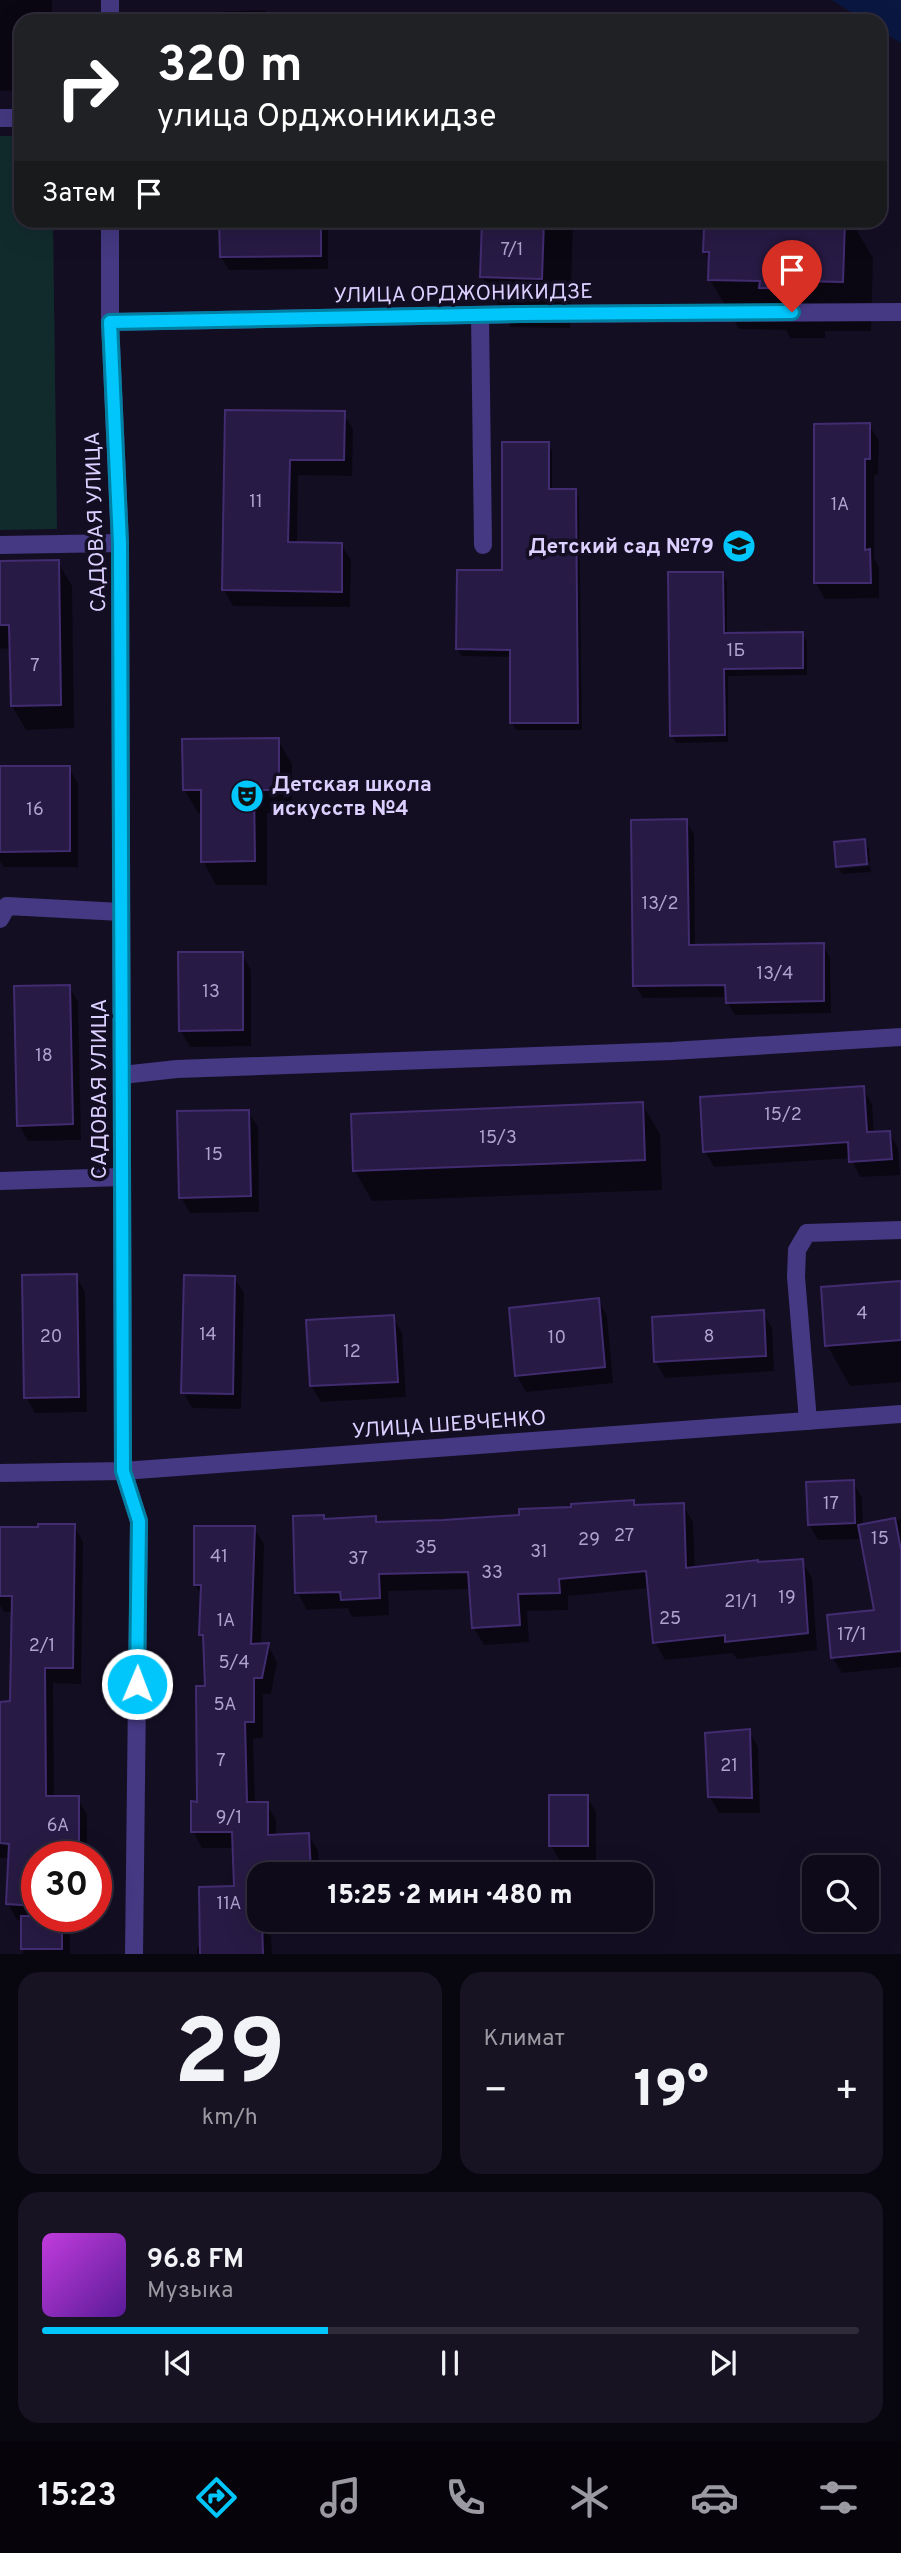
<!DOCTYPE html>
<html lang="ru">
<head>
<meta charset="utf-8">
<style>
  :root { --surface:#0f0a1a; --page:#181323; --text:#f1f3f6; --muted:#9b9aa2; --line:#2f2b39; --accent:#00c6fb }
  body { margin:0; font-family:Overpass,sans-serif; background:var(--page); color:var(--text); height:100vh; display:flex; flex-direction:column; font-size:26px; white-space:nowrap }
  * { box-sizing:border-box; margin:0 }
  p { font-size:23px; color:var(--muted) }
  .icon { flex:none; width:38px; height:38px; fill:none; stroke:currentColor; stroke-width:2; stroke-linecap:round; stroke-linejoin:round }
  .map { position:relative; height:1954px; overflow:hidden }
  .panel { display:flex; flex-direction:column; gap:18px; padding:18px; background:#08060e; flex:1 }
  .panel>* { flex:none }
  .banner { position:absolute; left:14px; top:14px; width:873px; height:214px; border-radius:21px; box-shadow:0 7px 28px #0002,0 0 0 2px var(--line); background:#202124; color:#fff; overflow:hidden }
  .controls { position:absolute; left:802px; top:1855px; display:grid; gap:14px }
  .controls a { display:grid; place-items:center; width:77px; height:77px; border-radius:14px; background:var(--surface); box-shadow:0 7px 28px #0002,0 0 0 2px var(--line); font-size:35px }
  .speed { position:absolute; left:21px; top:1841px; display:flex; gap:14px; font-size:35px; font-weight:700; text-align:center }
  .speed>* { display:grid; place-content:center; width:91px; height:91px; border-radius:50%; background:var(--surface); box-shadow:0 7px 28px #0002,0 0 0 2px var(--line); line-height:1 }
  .speed .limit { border:10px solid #d22; background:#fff; color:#111 }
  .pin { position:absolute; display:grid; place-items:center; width:60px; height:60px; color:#fff; margin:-72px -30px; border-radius:50% 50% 50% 0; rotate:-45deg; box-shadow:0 0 7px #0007 }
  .pin .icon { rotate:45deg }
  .me { position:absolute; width:77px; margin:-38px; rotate:1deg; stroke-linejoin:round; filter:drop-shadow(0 0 5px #0008) }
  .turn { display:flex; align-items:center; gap:24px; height:147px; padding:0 28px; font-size:32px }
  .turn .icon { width:91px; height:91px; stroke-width:2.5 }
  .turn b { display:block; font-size:49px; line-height:60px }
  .then { display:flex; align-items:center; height:66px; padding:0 28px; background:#0003; gap:14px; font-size:26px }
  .big { font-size:52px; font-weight:800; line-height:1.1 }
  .panel .widget { flex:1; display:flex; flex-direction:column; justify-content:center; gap:10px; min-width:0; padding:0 24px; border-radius:21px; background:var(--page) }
  .panel .dial { align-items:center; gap:0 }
  .dial b { font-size:91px; line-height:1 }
  .song { display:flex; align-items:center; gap:21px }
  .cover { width:84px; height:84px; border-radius:10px; background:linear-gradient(135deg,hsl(290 70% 55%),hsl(270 70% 35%)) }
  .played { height:7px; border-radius:4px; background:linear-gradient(90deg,var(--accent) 35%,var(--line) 35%) }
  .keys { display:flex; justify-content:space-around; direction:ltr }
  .heat { display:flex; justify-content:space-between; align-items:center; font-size:38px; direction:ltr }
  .panel .tiles { flex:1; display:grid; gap:18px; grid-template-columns:1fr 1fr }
  .widget:last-child { grid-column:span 2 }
  .trip { position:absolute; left:247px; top:1862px; width:406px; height:70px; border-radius:21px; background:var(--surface); box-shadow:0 7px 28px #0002,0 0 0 2px var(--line); font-weight:800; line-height:70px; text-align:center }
  .dock { display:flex; height:112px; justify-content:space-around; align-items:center; background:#06040a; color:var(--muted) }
  .dock .icon { width:49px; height:49px }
  .dock .on { color:var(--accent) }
  .dock b { font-size:32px; color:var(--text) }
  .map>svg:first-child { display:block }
  .green { fill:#112b2d }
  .water { fill:#0a1741 }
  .shadow { fill:#0007 }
  .building { fill:#271a44; stroke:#412c70; stroke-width:2 }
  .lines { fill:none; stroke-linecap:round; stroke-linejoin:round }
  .service { stroke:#443982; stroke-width:18 }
  .minor { stroke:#443982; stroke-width:18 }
  .route-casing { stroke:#0081a3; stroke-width:18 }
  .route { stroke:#00c6fb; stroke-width:12 }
  .labels { text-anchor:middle; stroke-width:7; stroke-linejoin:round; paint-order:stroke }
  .number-label { font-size:18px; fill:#aea2d0 }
  .street-label { font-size:21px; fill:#dbd0ff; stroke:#140e23 }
  .poi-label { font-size:21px; font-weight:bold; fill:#dbd0ff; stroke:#140e23; text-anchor:end }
</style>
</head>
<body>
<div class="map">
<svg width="901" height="1955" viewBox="0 0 901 1955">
  <rect width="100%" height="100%" fill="#140e23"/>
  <path class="green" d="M0 136H21V220L53 221 57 529 0 530Z"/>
  <path class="water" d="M832 0H901V43L880 30V21H865Z"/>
  <g class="shadow">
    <path d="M0 0H52V21H21V90L0 91Z"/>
    <path d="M265 10 271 21H192V13Z"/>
    <path d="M221 220H328V269L229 270 221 257Z"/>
    <path d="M484 220H573L570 328 511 327 482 277Z"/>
    <path d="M711 220H851L873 258 871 331H825V338H790L786 330 739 329 710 280V261L705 252Z"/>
    <path d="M226 411 343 413 353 429 352 476 298 475 297 544H341L351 560 350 607 233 606 224 590Z"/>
    <path d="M869 425 879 441 878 474 874 475V559L879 567V598L825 599 816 583Z"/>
    <path d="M548 443 552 451V490H575L579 498 582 730H516L512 723 511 657 462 656 457 649 504 572Z"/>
    <path d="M58 562 72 586 74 728 26 730 12 706 11 648 0 649V563Z"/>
    <path d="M722 573 727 581V635L802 634 807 641V675L728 676V742L676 743 672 735Z"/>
    <path d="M278 740 292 764V813H267V885H216L203 861 202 813H198L184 789Z"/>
    <path d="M0 768H69L78 784V867H4L0 861Z"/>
    <path d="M686 821 694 834 695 947 823 945 830 957 831 1013 735 1015 727 1002V997L643 998 635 985Z"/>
    <path d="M864 841 869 849 870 862 839 865V868L836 843Z"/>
    <path d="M870 866 871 872 842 874 839 869Z"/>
    <path d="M242 954 251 970V1046L190 1047 181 1031Z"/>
    <path d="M69 986 78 1002 81 1140 28 1141 19 1125Z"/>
    <path d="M863 1088 872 1104 874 1133 889 1132 898 1148 900 1175 860 1177 851 1158 714 1167 705 1151Z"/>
    <path d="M642 1104 660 1134 662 1190 372 1201 355 1171Z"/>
    <path d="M248 1111 258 1127 259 1212 190 1213 181 1197Z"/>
    <path d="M76 1276 85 1292 87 1412 35 1413 26 1397Z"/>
    <path d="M234 1277 244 1293 241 1409 192 1408 183 1392Z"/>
    <path d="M901 1283V1382L850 1386 827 1345Z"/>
    <path d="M598 1300 607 1316 613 1383 526 1392 517 1376Z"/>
    <path d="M763 1312 772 1328 774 1371 665 1378 656 1362Z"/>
    <path d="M393 1317 402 1333 406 1397 321 1402 311 1386 308 1322Z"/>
    <path d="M853 1482 862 1498 863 1526 901 1519V1667L842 1673 832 1657 876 1612 862 1539 818 1540 809 1524Z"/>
    <path d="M633 1502 636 1507 683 1505 693 1522 695 1569 802 1561 812 1578 817 1650 737 1659 733 1653 665 1660 655 1642 649 1588 568 1596V1610L527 1611 529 1642 484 1645 474 1628 471 1589 388 1591 389 1615 352 1617 348 1608 307 1610 297 1592 323 1517 325 1520 375 1518 378 1523 521 1516Z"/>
    <path d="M74 1526 83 1542 81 1684 53 1683 54 1798H77L87 1814V1857H37V1916H74V1923L70 1922V1955H23V1920H17L8 1904 10 1858H0V1703H12L14 1612H4L0 1605V1530Z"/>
    <path d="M254 1528 264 1544 261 1646 268 1645 277 1662 271 1694H263V1738H253L255 1803 267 1804 276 1820V1836L308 1834 318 1851 319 1874H259V1920H270L272 1955H197V1947H202L236 1888 234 1848H202L193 1831 199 1803 206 1688 205 1642 201 1635 202 1596 195 1585Z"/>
    <path d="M749 1731 758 1747 760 1813H719L710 1797Z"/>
    <path d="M587 1796 596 1812V1861H560L551 1845Z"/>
  </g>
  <g class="building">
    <path d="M219 220H321V256L220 257Z"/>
    <path d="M482 220H544L542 279 480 277Z"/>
    <path d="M709 220H845L843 282 797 281V289L759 288 760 281 708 280 709 252H703L704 228H709Z"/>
    <path d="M225 410 345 411 344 460H290L288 542 342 543V592L222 590Z"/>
    <path d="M870 423V459H865V550L870 549 871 583H814V424Z"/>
    <path d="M502 442H549V489H576L578 723H510V650L456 649 457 570H502Z"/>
    <path d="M59 560 61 705 11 706 9 625H0V561Z"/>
    <path d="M668 572H723L724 633 803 632V668L724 669 725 735 670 736Z"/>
    <path d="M279 738V790H254L255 861 201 862V790H183L182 739Z"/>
    <path d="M0 766H70V851L0 852Z"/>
    <path d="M687 819 689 945 824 943V1001L726 1003 725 985 633 986 631 820Z"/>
    <path d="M865 839 867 864 836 867 834 842Z"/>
    <path d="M178 952H243V1030L179 1031Z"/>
    <path d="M70 985 73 1124 17 1126 14 986Z"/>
    <path d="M864 1086 867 1132 890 1131 892 1159 849 1162 848 1142 703 1152 700 1097Z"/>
    <path d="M643 1102 645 1160 353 1171 351 1114Z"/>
    <path d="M249 1110 251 1196 179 1198 177 1111Z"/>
    <path d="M77 1274 79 1397 24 1398 22 1275Z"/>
    <path d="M184 1275 235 1276 233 1394 181 1393Z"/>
    <path d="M901 1281V1340L825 1346 821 1287Z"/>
    <path d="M599 1298 605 1367 515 1376 509 1308Z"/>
    <path d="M764 1310 766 1356 654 1362 652 1317Z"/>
    <path d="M394 1315 398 1382 310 1386 306 1320Z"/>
    <path d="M854 1480 855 1523 808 1525 806 1482Z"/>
    <path d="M634 1500V1505L684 1503 686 1568 758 1560V1562L803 1559 808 1633 725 1642V1635L653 1643 646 1571 559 1579 560 1593 518 1594 520 1625 472 1628 468 1572 379 1574 380 1598 341 1600 340 1592 295 1593 293 1516 324 1515V1519L376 1516V1522L443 1520 519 1515V1509L571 1507V1504Z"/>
    <path d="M895 1518 901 1550V1651L831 1658 827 1615 874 1610 858 1525Z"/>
    <path d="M38 1524H75L73 1668H45L46 1796H79V1854H37V1906L6 1904 9 1844 0 1843V1702L10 1701 12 1596H0V1527H38Z"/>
    <path d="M194 1526H255L251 1644 269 1643 262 1678H254V1722H245L247 1802H268V1835L309 1833 311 1873 259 1874V1920H262L263 1955H200L199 1887 234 1886 232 1832H191V1801L197 1802 196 1686H205L203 1635H199L201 1585H194Z"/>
    <path d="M750 1729 752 1798 708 1797 705 1733Z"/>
    <rect x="549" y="1795" width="39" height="51"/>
    <rect x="21" y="1916" width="41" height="33"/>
  </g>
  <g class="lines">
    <g class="service">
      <path d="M480 315 483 545"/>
      <path d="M0 919 7 906 121 912"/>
      <path d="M122 1075 177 1069 672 1051 901 1037"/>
      <path d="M0 1181 122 1177"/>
      <path d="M808 1421 796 1277 797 1250 807 1233 901 1230"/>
    </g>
    <g class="minor">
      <path d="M110 0V21"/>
      <path d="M0 118H21"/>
      <path d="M110 220V322L120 543 123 1471 139 1521 134 1955"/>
      <path d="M110 322 521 314 901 312"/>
      <path d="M0 545 120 543"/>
      <path d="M0 1473 123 1471 901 1414"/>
    </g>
  </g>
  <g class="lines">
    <defs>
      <path id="route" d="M137 1684 139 1521 123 1471 120 543 110 322 521 314 792 312"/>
    </defs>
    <use href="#route" class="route-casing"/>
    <use href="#route" class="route"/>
  </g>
  <defs>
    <symbol id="school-disc" viewBox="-11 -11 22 22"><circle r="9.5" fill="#00c6fb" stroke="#140e23"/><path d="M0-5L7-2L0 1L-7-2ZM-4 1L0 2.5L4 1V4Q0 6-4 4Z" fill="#111"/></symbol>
    <symbol id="theatre-disc" viewBox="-11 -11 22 22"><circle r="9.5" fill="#00c6fb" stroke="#140e23"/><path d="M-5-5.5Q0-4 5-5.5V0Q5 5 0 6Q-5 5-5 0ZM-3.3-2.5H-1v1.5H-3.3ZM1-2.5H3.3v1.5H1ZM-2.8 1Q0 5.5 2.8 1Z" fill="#111"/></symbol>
  </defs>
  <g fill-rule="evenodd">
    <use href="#school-disc" x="720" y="527" width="38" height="38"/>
    <use href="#theatre-disc" x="228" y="777" width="38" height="38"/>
  </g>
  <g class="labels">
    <g class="number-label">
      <text x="512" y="255">7/1</text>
      <text x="256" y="507">11</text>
      <text x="840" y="510">1А</text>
      <text x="736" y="656">1Б</text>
      <text x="35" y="671">7</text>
      <text x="35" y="815">16</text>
      <text x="660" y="909">13/2</text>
      <text x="775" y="979">13/4</text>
      <text x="211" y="997">13</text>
      <text x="44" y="1061">18</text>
      <text x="783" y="1120">15/2</text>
      <text x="498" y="1143">15/3</text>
      <text x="214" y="1160">15</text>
      <text x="862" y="1319">4</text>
      <text x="208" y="1340">14</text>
      <text x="51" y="1342">20</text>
      <text x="709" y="1342">8</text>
      <text x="557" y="1343">10</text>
      <text x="352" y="1357">12</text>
      <text x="831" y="1509">17</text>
      <text x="624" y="1541">27</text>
      <text x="880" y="1544">15</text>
      <text x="589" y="1545">29</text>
      <text x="426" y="1553">35</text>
      <text x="539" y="1557">31</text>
      <text x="219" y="1562">41</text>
      <text x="358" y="1564">37</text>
      <text x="492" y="1578">33</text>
      <text x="787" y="1603">19</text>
      <text x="741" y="1607">21/1</text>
      <text x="670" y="1624">25</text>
      <text x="226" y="1626">1А</text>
      <text x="852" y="1640">17/1</text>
      <text x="42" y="1651">2/1</text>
      <text x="234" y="1668">5/4</text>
      <text x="225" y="1710">5А</text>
      <text x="221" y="1766">7</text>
      <text x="729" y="1771">21</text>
      <text x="229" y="1823">9/1</text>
      <text x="58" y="1831">6А</text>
      <text x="229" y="1909">11А</text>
    </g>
    <g class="street-label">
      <text transform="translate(463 293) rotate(-1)" y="7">УЛИЦА ОРДЖОНИКИДЗЕ</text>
      <text transform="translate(95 522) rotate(-92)" y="7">САДОВАЯ УЛИЦА</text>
      <text transform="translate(99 1089) rotate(-90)" y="7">САДОВАЯ УЛИЦА</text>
      <text transform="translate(449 1424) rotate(-4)" y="7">УЛИЦА ШЕВЧЕНКО</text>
    </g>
    <g class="poi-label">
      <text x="714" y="553">Детский сад №79</text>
      <text x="272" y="791" text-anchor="start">Детская школа<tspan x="272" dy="24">искусств №4</tspan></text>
    </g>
  </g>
</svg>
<div class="controls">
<a><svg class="icon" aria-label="search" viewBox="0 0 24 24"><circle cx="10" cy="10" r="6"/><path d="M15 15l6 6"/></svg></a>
</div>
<div class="speed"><div class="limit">30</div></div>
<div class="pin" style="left:792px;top:312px;background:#d93025"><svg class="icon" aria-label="arrive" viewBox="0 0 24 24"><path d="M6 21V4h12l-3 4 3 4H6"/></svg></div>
<svg class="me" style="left:137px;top:1684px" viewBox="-20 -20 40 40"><circle r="17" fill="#00c6fb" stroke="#fff" stroke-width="3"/><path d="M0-11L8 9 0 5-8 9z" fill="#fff"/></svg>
<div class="trip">15:25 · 2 мин · 480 m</div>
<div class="banner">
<div class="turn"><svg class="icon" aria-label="right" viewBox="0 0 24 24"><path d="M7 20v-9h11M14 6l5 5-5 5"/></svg><div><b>320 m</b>улица Орджоникидзе</div></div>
<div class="then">Затем<svg class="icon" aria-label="arrive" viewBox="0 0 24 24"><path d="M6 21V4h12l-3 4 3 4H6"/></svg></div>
</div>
</div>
<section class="panel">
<div class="tiles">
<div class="widget dial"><b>29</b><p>km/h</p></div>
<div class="widget"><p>Климат</p>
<div class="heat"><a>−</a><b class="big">19°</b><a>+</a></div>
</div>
<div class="widget">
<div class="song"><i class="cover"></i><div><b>96.8 FM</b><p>Музыка</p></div></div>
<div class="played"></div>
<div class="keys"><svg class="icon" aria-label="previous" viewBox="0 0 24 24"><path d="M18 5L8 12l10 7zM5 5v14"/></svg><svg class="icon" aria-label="pause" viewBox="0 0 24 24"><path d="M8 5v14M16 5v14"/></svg><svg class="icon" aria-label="next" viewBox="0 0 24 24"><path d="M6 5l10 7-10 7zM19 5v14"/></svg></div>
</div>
</div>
</section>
<nav class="dock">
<b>15:23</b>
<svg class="icon on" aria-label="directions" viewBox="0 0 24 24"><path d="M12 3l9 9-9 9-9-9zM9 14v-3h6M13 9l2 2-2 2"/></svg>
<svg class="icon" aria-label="music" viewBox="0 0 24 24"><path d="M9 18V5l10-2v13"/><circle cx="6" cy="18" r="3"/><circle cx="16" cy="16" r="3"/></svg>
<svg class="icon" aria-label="phone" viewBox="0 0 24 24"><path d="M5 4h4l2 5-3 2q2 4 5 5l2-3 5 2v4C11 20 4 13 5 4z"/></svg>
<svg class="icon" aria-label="climate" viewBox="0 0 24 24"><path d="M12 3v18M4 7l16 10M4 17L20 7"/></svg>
<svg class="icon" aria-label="car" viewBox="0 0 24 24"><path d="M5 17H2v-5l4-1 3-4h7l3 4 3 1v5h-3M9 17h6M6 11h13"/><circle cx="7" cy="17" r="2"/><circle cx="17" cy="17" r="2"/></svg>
<svg class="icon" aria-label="filters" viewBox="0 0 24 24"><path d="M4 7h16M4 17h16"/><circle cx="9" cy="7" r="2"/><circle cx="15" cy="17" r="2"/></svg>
</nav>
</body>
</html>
